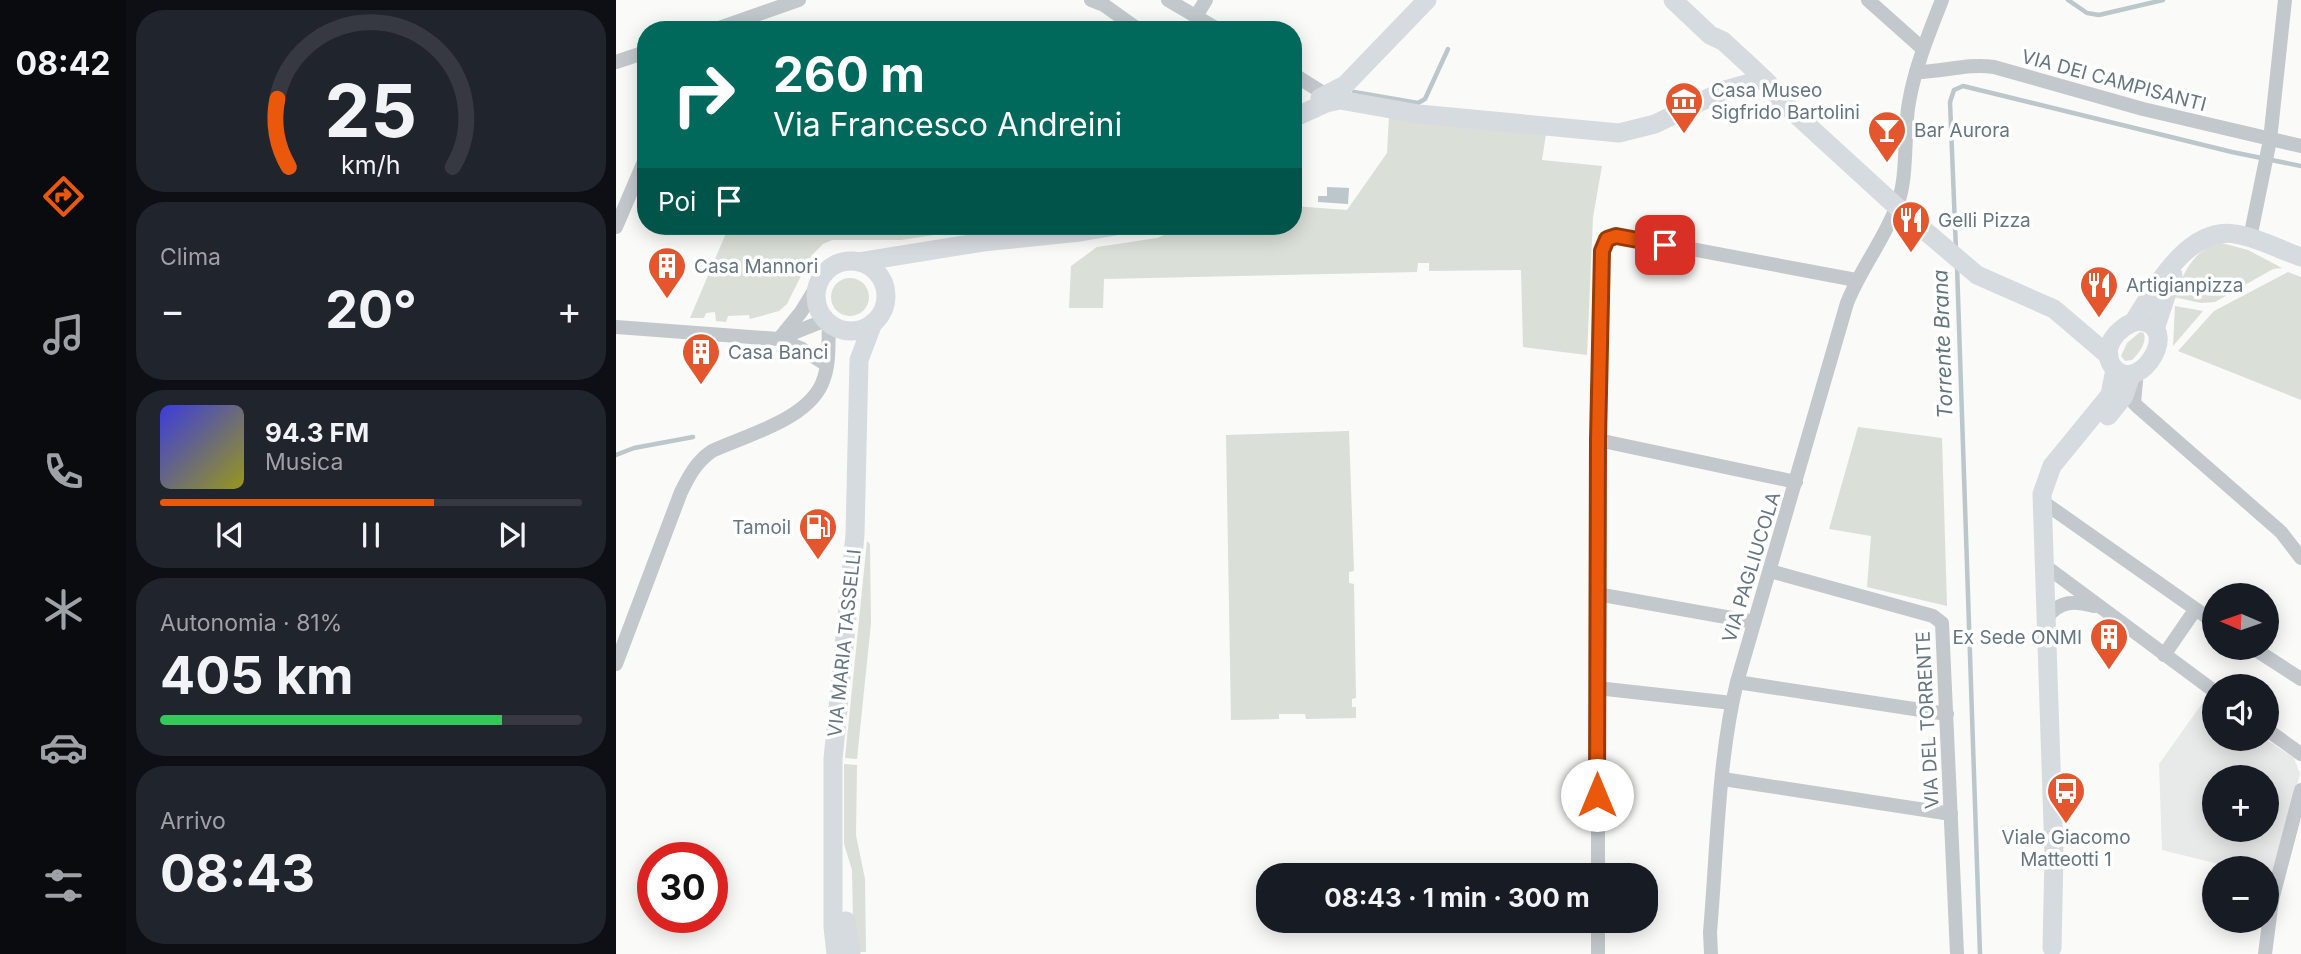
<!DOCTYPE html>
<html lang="it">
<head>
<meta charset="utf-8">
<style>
  :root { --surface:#171b24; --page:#20242c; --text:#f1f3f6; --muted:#9ea1a6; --line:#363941; --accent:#ea580c }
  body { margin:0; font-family:Inter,sans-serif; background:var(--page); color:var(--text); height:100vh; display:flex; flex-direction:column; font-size:26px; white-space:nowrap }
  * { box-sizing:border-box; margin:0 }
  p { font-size:23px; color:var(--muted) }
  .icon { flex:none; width:38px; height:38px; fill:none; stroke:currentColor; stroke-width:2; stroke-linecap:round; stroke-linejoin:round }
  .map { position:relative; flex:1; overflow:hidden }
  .panel { display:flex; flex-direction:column; gap:10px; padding:10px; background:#0d0f14; width:490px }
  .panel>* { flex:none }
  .hud { position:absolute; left:21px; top:21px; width:665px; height:214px; border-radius:28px; box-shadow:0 4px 18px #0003; background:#00695c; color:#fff; overflow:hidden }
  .needle { width:46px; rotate:272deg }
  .buttons { position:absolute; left:1586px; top:583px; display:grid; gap:14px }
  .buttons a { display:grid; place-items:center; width:77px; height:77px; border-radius:50%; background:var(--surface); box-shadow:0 4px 18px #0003; font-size:35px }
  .speed { position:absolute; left:21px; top:842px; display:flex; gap:14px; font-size:35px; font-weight:700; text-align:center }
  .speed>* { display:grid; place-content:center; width:91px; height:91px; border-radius:50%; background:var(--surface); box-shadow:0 4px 18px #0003; line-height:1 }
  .speed .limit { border:10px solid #d22; background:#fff; color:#111 }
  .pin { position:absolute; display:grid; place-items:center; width:60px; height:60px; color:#fff; margin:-30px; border-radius:14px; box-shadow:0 4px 10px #0006 }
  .me { position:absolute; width:77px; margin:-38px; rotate:0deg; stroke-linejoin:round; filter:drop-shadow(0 0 5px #0008) }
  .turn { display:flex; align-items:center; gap:24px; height:147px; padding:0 21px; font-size:32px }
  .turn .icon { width:91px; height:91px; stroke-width:2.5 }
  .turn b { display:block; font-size:49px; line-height:60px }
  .then { display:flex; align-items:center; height:66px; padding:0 21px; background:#0003; gap:14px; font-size:26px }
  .big { font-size:52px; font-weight:700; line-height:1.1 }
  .panel .card { flex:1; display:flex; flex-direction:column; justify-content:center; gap:10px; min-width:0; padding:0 24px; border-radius:28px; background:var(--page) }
  .panel .dial { align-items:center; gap:0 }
  .dial svg { height:182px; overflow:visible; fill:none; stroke:var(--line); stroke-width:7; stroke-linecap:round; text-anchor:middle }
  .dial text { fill:var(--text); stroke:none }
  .song { display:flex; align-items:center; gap:21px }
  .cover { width:84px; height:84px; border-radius:10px; background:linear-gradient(135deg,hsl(240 70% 55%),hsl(60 70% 35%)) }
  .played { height:7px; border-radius:4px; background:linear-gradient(90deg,var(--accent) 65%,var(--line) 65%) }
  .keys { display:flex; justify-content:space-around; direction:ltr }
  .heat { display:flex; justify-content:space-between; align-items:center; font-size:38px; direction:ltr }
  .charge { height:10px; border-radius:5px; background:linear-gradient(90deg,#34c759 81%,var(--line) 0) }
  .trip { position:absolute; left:640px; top:863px; width:402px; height:70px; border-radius:28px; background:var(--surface); box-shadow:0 4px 18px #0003; font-weight:700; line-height:70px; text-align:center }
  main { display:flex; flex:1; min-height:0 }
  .dock { display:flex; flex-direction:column; width:126px; justify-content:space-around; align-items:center; background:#090b0e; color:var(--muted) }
  .dock .icon { width:49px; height:49px }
  .dock .on { color:var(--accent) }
  .dock b { font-size:32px; color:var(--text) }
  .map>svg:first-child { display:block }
  .built { fill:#e8e9e9; fill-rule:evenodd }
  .green { fill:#dadfd7 }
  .water { fill:#bbc7cb }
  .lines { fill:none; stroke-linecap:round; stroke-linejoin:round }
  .stream { stroke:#bbc7cb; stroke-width:4.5 }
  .street { stroke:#c3c8cc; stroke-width:14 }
  .secondary { stroke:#d6dbdf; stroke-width:19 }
  .route-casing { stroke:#983908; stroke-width:18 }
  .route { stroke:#ea580c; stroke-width:12 }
  .labels { text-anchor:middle; stroke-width:7; stroke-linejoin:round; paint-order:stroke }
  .street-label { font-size:19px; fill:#657683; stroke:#fff }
  .poi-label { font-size:19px; fill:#657683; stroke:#fff; text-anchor:start }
  .water-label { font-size:21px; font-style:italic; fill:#60757c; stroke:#fff }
</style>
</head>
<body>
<main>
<nav class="dock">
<b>08:42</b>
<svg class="icon on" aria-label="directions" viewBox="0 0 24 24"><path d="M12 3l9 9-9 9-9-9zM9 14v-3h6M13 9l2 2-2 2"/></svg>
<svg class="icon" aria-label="music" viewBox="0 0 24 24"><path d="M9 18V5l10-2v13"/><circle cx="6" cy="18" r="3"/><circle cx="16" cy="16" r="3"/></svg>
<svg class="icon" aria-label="phone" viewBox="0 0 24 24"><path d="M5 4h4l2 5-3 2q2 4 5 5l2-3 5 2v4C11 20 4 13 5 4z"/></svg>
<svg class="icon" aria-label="climate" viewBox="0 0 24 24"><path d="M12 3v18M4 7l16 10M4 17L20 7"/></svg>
<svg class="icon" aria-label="car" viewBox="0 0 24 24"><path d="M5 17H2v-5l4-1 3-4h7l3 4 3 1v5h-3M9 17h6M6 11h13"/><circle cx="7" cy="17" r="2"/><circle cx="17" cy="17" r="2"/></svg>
<svg class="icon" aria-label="filters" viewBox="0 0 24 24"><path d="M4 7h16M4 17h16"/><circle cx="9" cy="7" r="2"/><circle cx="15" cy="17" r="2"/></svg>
</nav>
<section class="panel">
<div class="card dial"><svg viewBox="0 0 100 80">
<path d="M14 69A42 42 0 1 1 86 69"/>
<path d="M14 69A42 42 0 0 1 9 39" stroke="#ea580c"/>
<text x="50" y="56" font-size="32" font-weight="700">25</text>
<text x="50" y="72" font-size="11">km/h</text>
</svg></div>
<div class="card"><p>Clima</p>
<div class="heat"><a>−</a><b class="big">20°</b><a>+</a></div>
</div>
<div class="card">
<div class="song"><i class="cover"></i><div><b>94.3 FM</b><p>Musica</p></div></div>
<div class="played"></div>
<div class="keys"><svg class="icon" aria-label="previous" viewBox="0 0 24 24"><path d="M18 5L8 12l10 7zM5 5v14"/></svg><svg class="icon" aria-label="pause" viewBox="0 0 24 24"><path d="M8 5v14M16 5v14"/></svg><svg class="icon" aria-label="next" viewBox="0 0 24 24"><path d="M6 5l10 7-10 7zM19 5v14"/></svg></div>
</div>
<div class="card"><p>Autonomia · 81%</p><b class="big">405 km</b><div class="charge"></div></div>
<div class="card"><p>Arrivo</p><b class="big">08:43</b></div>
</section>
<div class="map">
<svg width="1685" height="954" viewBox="0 0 1685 954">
  <rect width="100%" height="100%" fill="#fafaf8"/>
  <path class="built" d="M1590 698 1598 703V738L1649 739 1678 758 1684 774 1657 877 1650 876V868H1619L1546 850 1543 764ZM1598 777H1650V830H1598Z"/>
  <g class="green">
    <path d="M773 116 930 134 926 160 986 166 977 217 971 355 907 347 905 270 813 271V263H802L801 272 488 279 487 308H453L455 266 481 247 541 238 569 226H677V206L731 210 771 153Z"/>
    <path d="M113 226H331L324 227V234L285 240H216L207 244 195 256 171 304 163 311 134 319 133 315 112 316 110 322 100 321 99 312 90 313 88 318H74Z"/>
    <path d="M1602 242 1632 250 1666 268 1657 269 1599 302 1585 303 1558 297C1567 274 1577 251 1602 242Z"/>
    <path d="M1672 272 1685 277V400L1562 351 1598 311Z"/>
    <circle cx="234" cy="297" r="19"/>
    <path d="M1559 306 1587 311 1557 346Z"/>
    <path d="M1524 332 1528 333C1531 343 1523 353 1516 360L1509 361 1505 356 1511 343Z"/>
    <path d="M1242 427 1326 438 1331 606 1251 587 1255 536 1213 529Z"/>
    <path d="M733 431 738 571 733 572V583L738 584 740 698 736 699V707H740V718L690 719 689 714H663V719L615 720 610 435Z"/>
    <path d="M251 541 254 544 255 623 241 759 229 758Z"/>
    <path d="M228 764 241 765 240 835 249 879 250 952H241L237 922 236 870 228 844Z"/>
  </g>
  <path class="water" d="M711 187 733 188 732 204 702 202V196H711Z"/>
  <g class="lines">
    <g class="stream">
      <path d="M1452 0 1471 13 1483 15 1547 0"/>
      <path d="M738 92 802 103 809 99 832 49"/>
      <path d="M1340 250 1334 102 1338 90 1347 86 1616 152 1685 166"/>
      <path d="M1341 266 1364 954"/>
      <path d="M0 455 18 448 77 437"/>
    </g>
    <g class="street">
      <path d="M475 0 488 5 523 30"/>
      <path d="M552 0 603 30"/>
      <path d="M1252 0 1307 49"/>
      <path d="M580 16 590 0"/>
      <path d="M97 30 183 0"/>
      <path d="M0 62 30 52"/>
      <path d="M1300 72C1327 72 1351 63 1378 67L1527 109 1685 146"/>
      <path d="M677 74 715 98"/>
      <path d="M0 227 30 157"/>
      <path d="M1634 238 1654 140 1669 0"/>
      <path d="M0 327 163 339 186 349 211 365"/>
      <path d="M167 337 210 320"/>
      <path d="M163 339 185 312 201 286"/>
      <path d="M1520 381 1518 403 1522 407 1665 532 1685 558"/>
      <path d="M982 440 1180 482"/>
      <path d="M1430 504 1598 622"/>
      <path d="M1428 565 1598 691"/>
      <path d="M1154 571 1317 616 1326 623 1341 954"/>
      <path d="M981 594 1138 622"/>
      <path d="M1431 617C1445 600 1458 601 1478 606"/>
      <path d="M1637 648 1685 679"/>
      <path d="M1548 655 1579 610"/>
      <path d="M0 664 65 492C73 476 80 462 96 451 130 435 196 419 208 378 214 361 212 341 213 323"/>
      <path d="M1121 682 1331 714"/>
      <path d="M981 688 1116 703"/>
      <path d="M1650 729 1685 754"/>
      <path d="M1107 779 1335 814"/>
      <path d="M982 875V440L986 258 988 244 995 237 1006 236 1240 280"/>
      <path d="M982 920V954"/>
      <path d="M1095 954 1094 932C1101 852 1102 759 1121 682L1231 303C1244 270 1267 241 1280 208 1293 178 1287 134 1293 102 1299 67 1313 33 1326 0"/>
      <path d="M1649 954 1656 900 1685 790"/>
    </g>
    <g class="secondary">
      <path d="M1057 0 1094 35 1107 41 1131 63 1152 83 1163 99 1281 207 1361 275 1438 309 1493 356"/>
      <path d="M704 98 729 85 811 0"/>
      <path d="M677 118 710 103 724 100 803 114 1003 133 1039 124 1109 90 1138 82"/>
      <circle cx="235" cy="296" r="35"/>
      <path d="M243 262 367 242 464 232 500 226"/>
      <path d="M1518 321C1539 288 1572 226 1619 234 1641 237 1664 250 1685 257"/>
      <path d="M1523 321C1567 325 1525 393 1500 370 1480 352 1502 324 1523 321Z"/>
      <path d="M1539 329 1557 275"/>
      <path d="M1492 416 1508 396 1515 375"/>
      <path d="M230 921 235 954"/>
      <path d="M1436 948 1438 855 1426 494 1436 466 1494 395 1499 369"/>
      <path d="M220 954 217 927V759L239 535 243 360 257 323"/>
    </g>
  </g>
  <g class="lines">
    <defs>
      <path id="route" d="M981 795 982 440 986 251 991 239 1000 236 1049 245"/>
    </defs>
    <use href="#route" class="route-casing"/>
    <use href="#route" class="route"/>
  </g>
  <defs>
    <symbol id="museum-pin" viewBox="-11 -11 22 30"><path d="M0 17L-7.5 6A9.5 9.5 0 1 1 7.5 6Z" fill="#e4572e" stroke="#fff"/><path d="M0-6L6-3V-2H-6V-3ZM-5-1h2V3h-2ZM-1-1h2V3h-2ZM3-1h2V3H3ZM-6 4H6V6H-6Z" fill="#fff"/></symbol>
    <symbol id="bar-pin" viewBox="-11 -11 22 30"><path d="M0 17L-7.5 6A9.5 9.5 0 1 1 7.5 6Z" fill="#e4572e" stroke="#fff"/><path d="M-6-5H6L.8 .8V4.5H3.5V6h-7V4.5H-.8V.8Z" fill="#fff"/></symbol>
    <symbol id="restaurant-pin" viewBox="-11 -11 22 30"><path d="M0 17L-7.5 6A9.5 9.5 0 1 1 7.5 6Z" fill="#e4572e" stroke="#fff"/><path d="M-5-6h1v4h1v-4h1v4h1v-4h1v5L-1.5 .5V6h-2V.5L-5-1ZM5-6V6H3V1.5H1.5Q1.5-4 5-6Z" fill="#fff"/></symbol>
    <symbol id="building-pin" viewBox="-11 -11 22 30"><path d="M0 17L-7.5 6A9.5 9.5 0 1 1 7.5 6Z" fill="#e4572e" stroke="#fff"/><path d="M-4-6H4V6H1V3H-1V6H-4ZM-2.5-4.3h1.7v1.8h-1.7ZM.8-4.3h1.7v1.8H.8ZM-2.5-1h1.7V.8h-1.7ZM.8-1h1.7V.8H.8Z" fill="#fff"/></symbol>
    <symbol id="fuel-pin" viewBox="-11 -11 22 30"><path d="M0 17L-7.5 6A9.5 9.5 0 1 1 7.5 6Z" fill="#e4572e" stroke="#fff"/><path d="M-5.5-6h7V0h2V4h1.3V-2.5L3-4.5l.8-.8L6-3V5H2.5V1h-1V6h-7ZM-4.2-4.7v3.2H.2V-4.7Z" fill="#fff"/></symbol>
    <symbol id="bus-pin" viewBox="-11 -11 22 30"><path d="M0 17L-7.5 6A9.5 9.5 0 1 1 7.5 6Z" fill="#e4572e" stroke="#fff"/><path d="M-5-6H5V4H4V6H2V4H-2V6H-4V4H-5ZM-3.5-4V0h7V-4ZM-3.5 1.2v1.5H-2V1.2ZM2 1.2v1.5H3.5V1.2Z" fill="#fff"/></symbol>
  </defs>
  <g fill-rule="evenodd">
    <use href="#museum-pin" x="1046" y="79" width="44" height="60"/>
    <use href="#bar-pin" x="1249" y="108" width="44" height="60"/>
    <use href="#restaurant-pin" x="1273" y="198" width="44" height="60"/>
    <use href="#building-pin" x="29" y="244" width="44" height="60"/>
    <use href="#restaurant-pin" x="1461" y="263" width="44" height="60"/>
    <use href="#building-pin" x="63" y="330" width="44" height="60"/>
    <use href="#fuel-pin" x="180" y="505" width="44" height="60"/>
    <use href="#building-pin" x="1471" y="615" width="44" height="60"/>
    <use href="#bus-pin" x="1428" y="769" width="44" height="60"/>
  </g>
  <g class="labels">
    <g class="street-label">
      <text transform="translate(1498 80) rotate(15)" y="7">VIA DEI CAMPISANTI</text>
      <text transform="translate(1135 567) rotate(-73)" y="7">VIA PAGLIUCOLA</text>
      <text transform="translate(228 643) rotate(-84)" y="7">VIA MARIA TASSELLI</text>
      <text transform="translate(1311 720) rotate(-93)" y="7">VIA DEL TORRENTE</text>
    </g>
    <g class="poi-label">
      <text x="1095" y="97">Casa Museo<tspan x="1095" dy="22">Sigfrido Bartolini</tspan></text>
      <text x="1298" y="137">Bar Aurora</text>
      <text x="1322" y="227">Gelli Pizza</text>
      <text x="78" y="273">Casa Mannori</text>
      <text x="1510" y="292">Artigianpizza</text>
      <text x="112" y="359">Casa Banci</text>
      <text x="175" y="534" text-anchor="end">Tamoil</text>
      <text x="1466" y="644" text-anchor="end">Ex Sede ONMI</text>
      <text x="1450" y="844" text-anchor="middle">Viale Giacomo<tspan x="1450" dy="22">Matteotti 1</tspan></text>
    </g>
    <g class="water-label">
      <text transform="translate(1327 344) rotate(-92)" y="7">Torrente Brana</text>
    </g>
  </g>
</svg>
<div class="buttons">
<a><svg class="needle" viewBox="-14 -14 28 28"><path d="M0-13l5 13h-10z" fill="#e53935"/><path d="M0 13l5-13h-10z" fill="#9ea1a6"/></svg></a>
<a><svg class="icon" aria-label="sound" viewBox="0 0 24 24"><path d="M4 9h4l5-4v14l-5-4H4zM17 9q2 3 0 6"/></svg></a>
<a>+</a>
<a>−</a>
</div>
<div class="speed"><div class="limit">30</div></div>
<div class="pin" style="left:1049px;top:245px;background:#d93025"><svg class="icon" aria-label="arrive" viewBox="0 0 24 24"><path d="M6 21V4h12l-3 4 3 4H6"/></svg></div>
<svg class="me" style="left:981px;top:795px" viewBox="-20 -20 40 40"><circle r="19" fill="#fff"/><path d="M0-13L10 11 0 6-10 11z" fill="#ea580c"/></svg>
<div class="trip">08:43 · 1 min · 300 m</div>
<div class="hud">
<div class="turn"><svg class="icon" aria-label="right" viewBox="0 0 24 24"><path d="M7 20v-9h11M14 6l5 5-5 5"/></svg><div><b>260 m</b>Via Francesco Andreini</div></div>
<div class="then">Poi<svg class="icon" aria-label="arrive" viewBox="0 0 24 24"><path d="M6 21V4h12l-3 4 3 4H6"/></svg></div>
</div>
</div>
</main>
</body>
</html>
